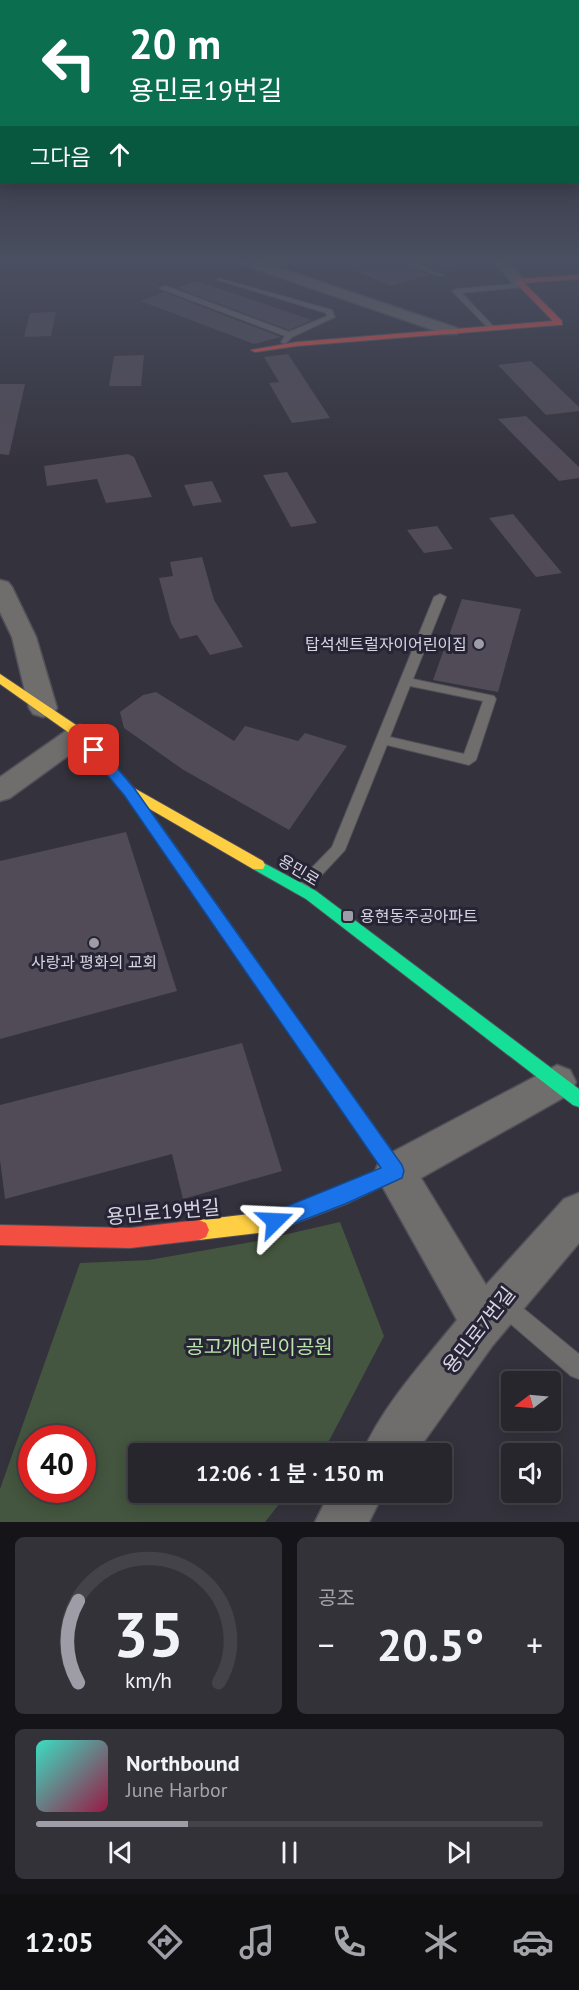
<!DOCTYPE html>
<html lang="ko">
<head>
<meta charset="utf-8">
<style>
  :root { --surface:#27262d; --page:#333239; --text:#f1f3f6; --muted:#a4a5aa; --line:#434349; --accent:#9d9ca7 }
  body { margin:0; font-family:"PT Sans","Noto Sans KR",sans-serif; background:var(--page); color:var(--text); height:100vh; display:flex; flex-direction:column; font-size:22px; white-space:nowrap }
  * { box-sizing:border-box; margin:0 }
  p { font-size:20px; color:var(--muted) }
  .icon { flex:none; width:33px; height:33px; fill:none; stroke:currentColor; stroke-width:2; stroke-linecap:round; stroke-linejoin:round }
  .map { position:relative; height:1522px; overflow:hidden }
  .details { display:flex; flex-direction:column; gap:15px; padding:15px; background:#151519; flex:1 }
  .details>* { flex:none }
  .hud { position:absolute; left:0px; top:0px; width:579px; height:183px; box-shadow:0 3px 15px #0003,0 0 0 2px var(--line); background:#0b6e4f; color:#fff; overflow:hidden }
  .needle { width:39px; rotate:254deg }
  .controls { position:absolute; left:501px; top:1371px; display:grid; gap:12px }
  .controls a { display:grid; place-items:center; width:60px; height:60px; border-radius:6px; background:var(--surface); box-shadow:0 3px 15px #0003,0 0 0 2px var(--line); font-size:30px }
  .speed { position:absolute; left:18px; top:1425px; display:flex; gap:12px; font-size:30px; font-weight:700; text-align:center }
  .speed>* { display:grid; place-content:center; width:78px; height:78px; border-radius:50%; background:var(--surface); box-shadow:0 3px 15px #0003,0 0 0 2px var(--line); line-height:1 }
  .speed .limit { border:9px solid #d22; background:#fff; color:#111 }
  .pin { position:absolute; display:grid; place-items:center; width:51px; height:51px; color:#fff; margin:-26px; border-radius:12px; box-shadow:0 3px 9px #0006 }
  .me { position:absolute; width:66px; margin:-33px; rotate:69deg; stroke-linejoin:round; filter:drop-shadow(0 0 4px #0008) }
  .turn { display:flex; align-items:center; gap:21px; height:126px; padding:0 30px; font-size:27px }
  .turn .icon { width:78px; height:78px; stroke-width:2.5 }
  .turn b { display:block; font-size:42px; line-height:51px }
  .then { display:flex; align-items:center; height:57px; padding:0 30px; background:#0003; gap:12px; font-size:22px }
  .big { font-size:45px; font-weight:600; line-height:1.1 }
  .details .tile { flex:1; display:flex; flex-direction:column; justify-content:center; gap:9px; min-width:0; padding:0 21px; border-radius:9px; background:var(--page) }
  .details .dial { align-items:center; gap:0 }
  .dial svg { height:156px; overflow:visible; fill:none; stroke:var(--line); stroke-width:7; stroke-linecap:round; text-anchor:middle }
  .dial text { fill:var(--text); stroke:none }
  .song { display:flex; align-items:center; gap:18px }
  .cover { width:72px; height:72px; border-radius:9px; background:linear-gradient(135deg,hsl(170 70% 55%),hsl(340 70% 35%)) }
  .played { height:6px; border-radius:3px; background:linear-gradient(90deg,var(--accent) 30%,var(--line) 30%) }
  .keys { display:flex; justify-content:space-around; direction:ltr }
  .heat { display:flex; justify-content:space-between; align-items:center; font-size:33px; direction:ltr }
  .details .tiles { flex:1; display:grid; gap:15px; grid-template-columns:1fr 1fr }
  .tile:last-child { grid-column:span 2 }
  .trip { position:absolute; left:128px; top:1443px; width:324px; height:60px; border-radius:6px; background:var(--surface); box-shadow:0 3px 15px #0003,0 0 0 2px var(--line); font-weight:600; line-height:60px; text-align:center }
  .tabs { display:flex; height:96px; justify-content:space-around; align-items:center; background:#100f12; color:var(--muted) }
  .tabs .icon { width:42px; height:42px }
  .tabs .on { color:var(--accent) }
  .tabs b { font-size:27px; color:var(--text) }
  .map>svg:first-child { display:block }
  .green { fill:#44563f; fill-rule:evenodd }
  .building { fill:#514b57 }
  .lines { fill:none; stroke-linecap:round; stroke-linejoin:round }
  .lane-casing { stroke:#525059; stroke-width:2 }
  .street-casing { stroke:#525059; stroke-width:3 }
  .fast-casing { stroke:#525059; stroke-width:2 }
  .slow-casing { stroke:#525059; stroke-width:2 }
  .jam-casing { stroke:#525059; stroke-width:2 }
  .lane { fill:#6f6e6c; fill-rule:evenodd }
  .street { fill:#6f6e6c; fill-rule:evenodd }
  .fast { fill:#16e098; fill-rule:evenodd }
  .slow { fill:#ffcf43; fill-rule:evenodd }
  .jam { fill:#f24e42; fill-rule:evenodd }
  .route { fill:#1a73e8; stroke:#114b97; stroke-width:1.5 }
  .poi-dot { fill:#9d9ca7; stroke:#262435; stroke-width:2 }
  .labels { text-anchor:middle; stroke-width:6; stroke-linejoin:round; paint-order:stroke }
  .poi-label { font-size:16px; fill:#d6d5e1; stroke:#262435; text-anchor:end }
  .street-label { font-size:16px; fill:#d6d5e1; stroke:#262435 }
  .near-street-label { font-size:20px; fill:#d6d5e1; stroke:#262435 }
  .near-park-label { font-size:20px; fill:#b9e6a8; stroke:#262435 }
</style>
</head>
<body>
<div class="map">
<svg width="579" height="1522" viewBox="0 0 579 1522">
  <rect width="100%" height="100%" fill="#34323c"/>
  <path class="green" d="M340 1222 384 1336 330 1439 319 1453 138 1454V1492L288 1493 265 1522H0V1489L80 1263 149 1260 257 1241ZM32 1438H82V1490H32Z"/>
  <g class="building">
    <path d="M330 259H393L429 275 391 286Z"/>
    <path d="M409 259H464L465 265 441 272Z"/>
    <path d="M197 281 312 320 289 330 177 288Z"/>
    <path d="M164 292 281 337 254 344 141 301Z"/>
    <path d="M56 312 51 336 24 337 30 313Z"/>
    <path d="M288 354 330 418 292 423 269 383 279 382 264 357Z"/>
    <path d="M144 355 141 386H109L114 356Z"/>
    <path d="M531 361 579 407V411L546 415 498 365Z"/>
    <path d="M0 384H25L9 455 0 454Z"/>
    <path d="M526 416 579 467V478L559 481 498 419Z"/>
    <path d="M128 454 134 457 152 497 106 503 97 479 47 486 44 466Z"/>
    <path d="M287 472 317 523 291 527 263 475Z"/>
    <path d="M212 481 222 502 193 506 184 485Z"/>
    <path d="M513 514 562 573 536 577 489 518Z"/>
    <path d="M437 526 453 549 424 553 407 530Z"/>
    <path d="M202 557 214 600 243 647 210 655 197 635 180 639 171 623 159 578 173 576 170 562Z"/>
    <path d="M462 599 521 609 498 692 433 680Z"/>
    <path d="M156 692 234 741 245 726 298 741 305 733 347 746 289 830 182 769 124 728 120 712 143 695Z"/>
    <path d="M126 832 177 991 0 1039V861Z"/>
    <path d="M242 1043 282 1171 183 1199 172 1154 5 1199 0 1160V1105Z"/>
  </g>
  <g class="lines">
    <defs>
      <g id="lane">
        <path d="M395 259H404L443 275 438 276Z"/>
        <path d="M218 278 332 310 335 317 292 337 285 344 281 342 285 336 159 288 166 286 289 332 327 316 326 313 218 280Z"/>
        <path d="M525 283 526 285 522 287 462 293 493 326 494 328 490 330 452 291 456 289Z"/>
        <path d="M440 594 446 597 413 679 494 696 496 699 476 760 469 765 387 745 345 850 305 893H295L292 889 295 885 332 847 434 597ZM410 686 483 701 464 754 390 737Z"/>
        <path d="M505 1296 512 1299 579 1354V1379L571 1376 498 1313 495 1306 498 1299Z"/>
      </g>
      <g id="street">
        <path d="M0 259H9L0 263Z"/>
        <path d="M233 259H253L457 328 459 331 457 334H445L235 262Z"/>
        <path d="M483 259 508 260 525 281 523 284H513L498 266Z"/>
        <path d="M0 580 8 582 12 587 36 637 57 708 53 714 43 717 33 714 29 708 12 637 0 612Z"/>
        <path d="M80 725 90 728 94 734 90 740 10 798 0 801V777L70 728Z"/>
        <path d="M557 1065 570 1070 576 1082 570 1094 421 1178 486 1285 564 1199 579 1193V1243L493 1345 415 1454H362C382 1406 425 1360 457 1320L381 1184 375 1171 381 1158Z"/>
        <path d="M330 1492H384L369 1522H315Z"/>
      </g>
      <g id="fast">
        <path d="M129 786 134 788 316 1045 319 1050 316 1055 310 1057 304 1055 124 794 122 791 124 788Z"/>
        <path d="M258 860 316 891 579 1089V1107L573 1105 306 899 253 869 251 865 253 861Z"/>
      </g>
      <g id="slow">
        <path d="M0 674 85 731 134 788 263 861 265 865 263 869H253L124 794 75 737 0 684Z"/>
        <path d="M310 1043 316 1045 402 1165 404 1171 402 1177 346 1204 275 1231 199 1240 192 1237 189 1230 192 1223 199 1220 275 1211 334 1190 382 1168 304 1055 301 1050 304 1045Z"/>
      </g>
      <g id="jam">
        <path d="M579 275V279L524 283 562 321V325H559L297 346 255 352 251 350 297 342 553 321 514 281 518 279Z"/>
        <path d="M199 1220 206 1223 209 1230 206 1237 199 1240 130 1248 0 1245V1225L130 1228Z"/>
      </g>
    </defs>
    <use href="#lane" class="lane-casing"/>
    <use href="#street" class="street-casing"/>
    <use href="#fast" class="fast-casing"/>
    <use href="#slow" class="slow-casing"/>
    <use href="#jam" class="jam-casing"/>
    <use href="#lane" class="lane"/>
    <use href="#street" class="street"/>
    <use href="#fast" class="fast"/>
    <use href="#slow" class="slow"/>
    <use href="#jam" class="jam"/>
  </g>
  <linearGradient id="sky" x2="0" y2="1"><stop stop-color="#1d1c21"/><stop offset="0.55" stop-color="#4a4f61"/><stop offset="1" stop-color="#4a4f61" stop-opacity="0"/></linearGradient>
  <rect width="579" height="472" fill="url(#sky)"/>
  <path class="route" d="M94 746 99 747 134 788 402 1165 404 1171 402 1178 345 1204 275 1231 268 1228 265 1221 268 1214 381 1168 124 795 89 753V747Z"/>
  <g class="poi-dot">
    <circle cx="479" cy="644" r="6"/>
    <rect x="342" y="910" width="12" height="12" rx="3"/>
    <circle cx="94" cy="943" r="6"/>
  </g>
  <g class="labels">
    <g class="poi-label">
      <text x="467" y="650">탑석센트럴자이어린이집</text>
      <text x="360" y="922" text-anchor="start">용현동주공아파트</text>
      <text x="94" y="968" text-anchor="middle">사랑과 평화의 교회</text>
    </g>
    <g class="street-label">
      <text transform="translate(299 870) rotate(31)" y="6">용민로</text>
    </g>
    <g class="near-street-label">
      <text transform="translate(163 1212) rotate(-5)" y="7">용민로19번길</text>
      <text transform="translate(479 1330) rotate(-52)" y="7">용민로7번길</text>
    </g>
    <g class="near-park-label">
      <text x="259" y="1354">공고개어린이공원</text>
    </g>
  </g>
</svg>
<div class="controls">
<a><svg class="needle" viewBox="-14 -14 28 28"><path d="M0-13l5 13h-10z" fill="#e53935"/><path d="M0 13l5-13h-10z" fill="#a4a5aa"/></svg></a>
<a><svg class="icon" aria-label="sound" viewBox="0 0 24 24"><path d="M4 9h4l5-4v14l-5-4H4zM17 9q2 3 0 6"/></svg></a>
</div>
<div class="speed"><div class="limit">40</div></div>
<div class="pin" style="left:94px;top:750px;background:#d93025"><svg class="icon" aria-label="arrive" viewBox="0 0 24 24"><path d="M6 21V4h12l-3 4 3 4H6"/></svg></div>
<svg class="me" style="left:275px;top:1221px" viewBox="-20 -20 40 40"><path d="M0-17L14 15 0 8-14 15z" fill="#1a73e8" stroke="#fff" stroke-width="4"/></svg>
<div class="trip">12:06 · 1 분 · 150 m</div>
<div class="hud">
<div class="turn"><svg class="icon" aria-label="left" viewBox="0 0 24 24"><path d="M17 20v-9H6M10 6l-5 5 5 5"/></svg><div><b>20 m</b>용민로19번길</div></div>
<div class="then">그다음<svg class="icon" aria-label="ahead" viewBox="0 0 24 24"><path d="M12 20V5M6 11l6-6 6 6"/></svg></div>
</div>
</div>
<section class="details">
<div class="tiles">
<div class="tile dial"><svg viewBox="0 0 100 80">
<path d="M14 69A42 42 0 1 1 86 69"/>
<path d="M14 69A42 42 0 0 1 14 27" stroke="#9d9ca7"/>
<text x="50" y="56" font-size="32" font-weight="700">35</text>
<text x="50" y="72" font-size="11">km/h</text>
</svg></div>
<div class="tile"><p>공조</p>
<div class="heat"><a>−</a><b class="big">20.5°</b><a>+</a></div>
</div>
<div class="tile">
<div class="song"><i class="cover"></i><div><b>Northbound</b><p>June Harbor</p></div></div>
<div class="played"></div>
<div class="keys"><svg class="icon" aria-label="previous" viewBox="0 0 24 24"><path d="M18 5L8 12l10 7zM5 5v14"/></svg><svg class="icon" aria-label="pause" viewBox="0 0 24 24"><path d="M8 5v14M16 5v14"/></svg><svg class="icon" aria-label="next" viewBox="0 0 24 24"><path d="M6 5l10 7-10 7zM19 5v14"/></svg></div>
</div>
</div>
</section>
<nav class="tabs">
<b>12:05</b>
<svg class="icon on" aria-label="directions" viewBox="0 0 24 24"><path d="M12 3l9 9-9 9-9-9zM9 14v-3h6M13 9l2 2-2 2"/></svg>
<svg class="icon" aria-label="music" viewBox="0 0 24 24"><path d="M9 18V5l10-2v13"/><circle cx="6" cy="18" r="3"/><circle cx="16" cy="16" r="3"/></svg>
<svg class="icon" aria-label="phone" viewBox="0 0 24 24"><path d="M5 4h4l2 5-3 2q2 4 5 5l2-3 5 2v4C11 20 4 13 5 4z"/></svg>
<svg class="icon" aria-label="climate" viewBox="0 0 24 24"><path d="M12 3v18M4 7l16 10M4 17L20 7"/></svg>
<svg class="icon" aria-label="car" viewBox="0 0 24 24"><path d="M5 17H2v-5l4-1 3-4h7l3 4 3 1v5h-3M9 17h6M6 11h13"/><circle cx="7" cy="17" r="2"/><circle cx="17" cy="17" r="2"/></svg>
</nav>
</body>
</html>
